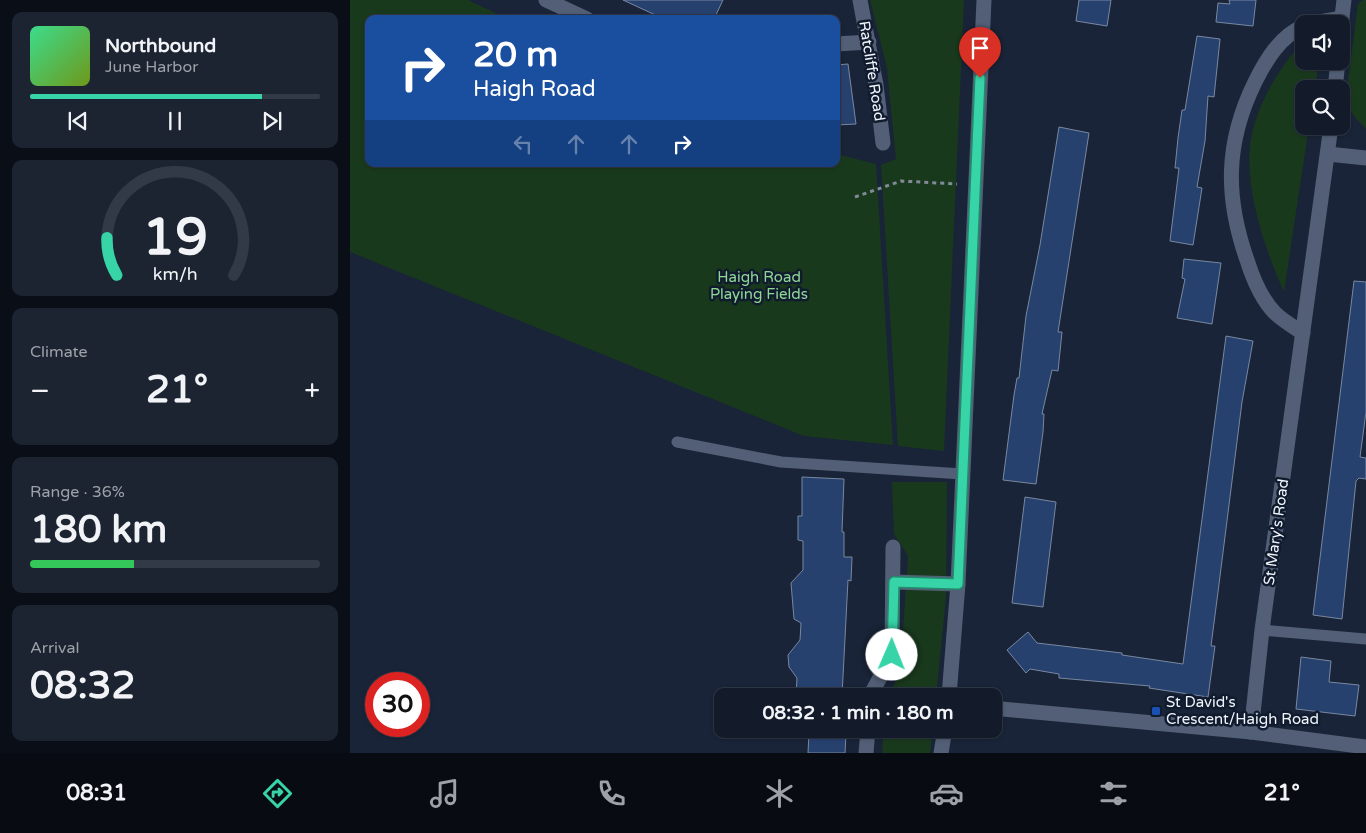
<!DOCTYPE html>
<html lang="en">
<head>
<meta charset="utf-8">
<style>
  :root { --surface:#131b2a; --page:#1c2432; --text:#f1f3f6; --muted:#9da1a8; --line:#323947; --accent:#36d4a7 }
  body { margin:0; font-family:"Varela Round",sans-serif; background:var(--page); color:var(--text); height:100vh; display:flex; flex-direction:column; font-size:19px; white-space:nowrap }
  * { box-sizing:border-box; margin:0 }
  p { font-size:16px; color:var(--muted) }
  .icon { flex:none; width:28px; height:28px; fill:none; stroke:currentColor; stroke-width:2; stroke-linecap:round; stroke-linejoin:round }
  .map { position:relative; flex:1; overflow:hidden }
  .panel { display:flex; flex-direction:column; gap:12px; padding:12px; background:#0a0f17; width:350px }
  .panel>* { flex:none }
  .hud { position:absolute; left:15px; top:15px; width:475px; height:152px; border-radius:10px; box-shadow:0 1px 4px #0004,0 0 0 1px var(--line); background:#1a4fa0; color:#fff; overflow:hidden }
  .fabs { position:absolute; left:945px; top:15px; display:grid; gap:10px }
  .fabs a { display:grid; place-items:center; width:55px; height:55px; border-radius:10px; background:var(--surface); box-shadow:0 1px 4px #0004,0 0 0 1px var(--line); font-size:25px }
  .speed { position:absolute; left:15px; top:672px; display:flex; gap:10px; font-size:25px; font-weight:700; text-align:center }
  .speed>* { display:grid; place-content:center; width:65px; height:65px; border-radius:50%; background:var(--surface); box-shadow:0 1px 4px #0004,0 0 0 1px var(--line); line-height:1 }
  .speed .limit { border:8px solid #d22; background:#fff; color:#111 }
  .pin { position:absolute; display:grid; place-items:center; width:42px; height:42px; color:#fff; margin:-51px -21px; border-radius:50% 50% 50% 0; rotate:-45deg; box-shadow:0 0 5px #0007 }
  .pin .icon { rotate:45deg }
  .me { position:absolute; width:55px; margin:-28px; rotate:1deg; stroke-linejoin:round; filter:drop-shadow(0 0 4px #0008) }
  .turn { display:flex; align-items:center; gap:18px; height:105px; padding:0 25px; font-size:22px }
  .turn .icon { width:65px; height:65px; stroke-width:2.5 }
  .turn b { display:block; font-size:35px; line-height:42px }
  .lanes { display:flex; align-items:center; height:48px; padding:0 25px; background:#0003; justify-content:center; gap:25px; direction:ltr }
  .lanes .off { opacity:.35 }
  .big { font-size:38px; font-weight:800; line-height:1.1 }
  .panel .card { flex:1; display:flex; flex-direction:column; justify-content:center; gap:8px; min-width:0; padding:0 18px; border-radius:10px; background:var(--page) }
  .panel .dial { align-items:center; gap:0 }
  .dial svg { height:130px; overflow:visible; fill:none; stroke:var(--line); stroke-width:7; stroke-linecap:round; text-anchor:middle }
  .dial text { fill:var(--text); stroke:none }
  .song { display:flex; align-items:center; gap:15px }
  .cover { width:60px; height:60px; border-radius:8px; background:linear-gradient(135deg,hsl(150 70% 55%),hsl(80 70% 35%)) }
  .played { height:5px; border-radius:2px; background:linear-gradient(90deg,var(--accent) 80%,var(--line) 80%) }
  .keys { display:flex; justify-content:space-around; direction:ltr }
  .heat { display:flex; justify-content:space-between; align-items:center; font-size:28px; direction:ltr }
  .charge { height:8px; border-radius:4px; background:linear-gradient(90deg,#34c759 36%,var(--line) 0) }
  .trip { position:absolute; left:364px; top:688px; width:288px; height:50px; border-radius:10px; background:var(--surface); box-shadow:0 1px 4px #0004,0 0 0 1px var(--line); font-weight:800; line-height:50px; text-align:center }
  .tabs { display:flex; height:80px; justify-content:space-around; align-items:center; background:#080b11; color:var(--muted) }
  .tabs .icon { width:35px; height:35px }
  .tabs .on { color:var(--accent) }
  .tabs b { font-size:22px; color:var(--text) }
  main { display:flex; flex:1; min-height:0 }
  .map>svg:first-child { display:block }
  .green { fill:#19391d }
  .building { fill:#27416f; stroke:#7988a0 }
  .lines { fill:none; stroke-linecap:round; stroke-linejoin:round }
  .path { stroke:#828a98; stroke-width:3; stroke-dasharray:4 4; stroke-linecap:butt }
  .lane { stroke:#525f76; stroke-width:11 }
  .street { stroke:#525f76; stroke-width:15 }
  .secondary { stroke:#525f76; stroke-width:15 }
  .route-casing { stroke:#238a6d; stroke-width:12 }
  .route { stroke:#36d4a7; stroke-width:9 }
  .transit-dot { fill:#1a4fb4; stroke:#101b2e; stroke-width:2 }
  .labels { text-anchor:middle; stroke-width:5; stroke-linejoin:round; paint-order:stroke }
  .street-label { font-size:15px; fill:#f0f5fd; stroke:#101b2e }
  .park-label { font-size:15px; fill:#90d796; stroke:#101b2e }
  .poi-label { font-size:15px; fill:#f0f5fd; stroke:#101b2e; text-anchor:start }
</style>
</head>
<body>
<main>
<section class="panel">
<div class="card">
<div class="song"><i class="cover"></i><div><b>Northbound</b><p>June Harbor</p></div></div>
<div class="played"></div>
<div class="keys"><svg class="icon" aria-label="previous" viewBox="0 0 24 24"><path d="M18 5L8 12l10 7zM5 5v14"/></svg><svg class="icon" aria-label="pause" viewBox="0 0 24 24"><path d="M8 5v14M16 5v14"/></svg><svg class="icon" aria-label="next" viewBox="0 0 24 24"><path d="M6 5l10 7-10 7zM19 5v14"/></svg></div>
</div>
<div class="card dial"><svg viewBox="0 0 100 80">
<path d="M14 69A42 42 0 1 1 86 69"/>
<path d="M14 69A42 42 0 0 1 8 46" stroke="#36d4a7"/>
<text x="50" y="56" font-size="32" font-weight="700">19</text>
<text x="50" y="72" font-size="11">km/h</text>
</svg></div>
<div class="card"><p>Climate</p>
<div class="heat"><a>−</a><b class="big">21°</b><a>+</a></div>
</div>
<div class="card"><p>Range · 36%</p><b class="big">180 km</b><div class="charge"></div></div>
<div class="card"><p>Arrival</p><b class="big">08:32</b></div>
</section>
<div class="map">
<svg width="1016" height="753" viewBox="0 0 1016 753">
  <rect width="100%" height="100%" fill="#192438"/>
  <g class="green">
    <path d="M0 0H118L158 19H19V164H486V154L526 164 543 445 454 436 0 252Z"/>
    <path d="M520 0H614L594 451 548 446 531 165 546 159 537 68Z"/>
    <path d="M1013 0H1016V129L1003 115 996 97 1008 4Z"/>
    <path d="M954 40V61H969L965 89H954V126H959L934 292C914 247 890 178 903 129 912 95 931 66 954 40Z"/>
    <path d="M542 482H597L596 598 586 696H537L550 675 558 556 544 534Z"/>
    <path d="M534 729H583L580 753H532Z"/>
  </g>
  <g class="building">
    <path d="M273 0H373L364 19H314Z"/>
    <path d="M729 0H761L757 26 726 21Z"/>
    <path d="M879 0H906L903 26 866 22 868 3 880 4Z"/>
    <path d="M847 36 870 39 864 97 858 96 855 141 847 187 852 188 843 245 820 241 829 168H825L828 138 832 110H835Z"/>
    <path d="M498 64 506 124 486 125V65Z"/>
    <path d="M709 127 739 133 708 332H712L708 371 702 370 692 414H694L693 432 686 484 653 480 664 395 667 378H669L676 316 690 245Z"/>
    <path d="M834 259 871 263 862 324 827 318 835 279 832 278Z"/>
    <path d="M1004 281 1016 282V412L1010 457 1016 458V479L1009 478 1006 481 992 619 963 615Z"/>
    <path d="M876 336 903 341 892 402 868 592 861 646H865L858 697 799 688 800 686 709 678V674L680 669 676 673 657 650 678 632 687 643 772 653V655L833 664Z"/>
    <path d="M452 477 494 479 492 532H494V557H502L501 581 498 580 492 696H446L447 678 439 667 438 655 450 640 451 623 444 619 441 583 453 570V541L448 540V516H452Z"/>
    <path d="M675 497 706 502 693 607 662 603Z"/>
    <path d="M951 657 981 661 979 682 1009 685 1005 716 946 709Z"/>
    <path d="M459 733 496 734 495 753H458Z"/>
  </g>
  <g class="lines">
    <path class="path" d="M505 197 551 181 607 184"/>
    <g class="lane">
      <path d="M327 442 431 462 612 474"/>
      <path d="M912 630 1016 639"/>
    </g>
    <g class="street">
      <path d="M196 0 237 19"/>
      <path d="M510 0 526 85 533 143"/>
      <path d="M958 24 992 18"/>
      <path d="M991 26 994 0"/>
      <path d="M486 44 519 42"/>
      <path d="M985 89 988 61"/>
      <path d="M978 154 1016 158"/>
      <path d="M953 333C944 327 933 321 925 313 911 299 903 279 897 260 875 197 875 143 905 82 916 60 930 36 954 26"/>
      <path d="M543 582 608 584"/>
      <path d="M520 696 542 655 543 547"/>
      <path d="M642 708 901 732 1016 747"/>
      <path d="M901 732 912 630 981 126"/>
      <path d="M516 753 518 729"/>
    </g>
    <g class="secondary">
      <path d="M599 696 608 584 634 0"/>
      <path d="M591 753 595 729"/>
    </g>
  </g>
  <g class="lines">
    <defs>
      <path id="route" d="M542 655 544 582 608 584 630 78"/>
    </defs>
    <use href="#route" class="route-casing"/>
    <use href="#route" class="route"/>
  </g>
  <rect class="transit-dot" x="801" y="706" width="10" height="10" rx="2.5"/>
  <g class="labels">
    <g class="street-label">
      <text transform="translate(522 71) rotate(81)" y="5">Ratcliffe Road</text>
      <text transform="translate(926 532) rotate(-82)" y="5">St Mary's Road</text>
    </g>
    <g class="park-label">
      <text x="409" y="282">Haigh Road<tspan x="409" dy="17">Playing Fields</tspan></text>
    </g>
    <g class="poi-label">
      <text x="816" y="707">St David's<tspan x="816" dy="17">Crescent/Haigh Road</tspan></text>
    </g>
  </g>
</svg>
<div class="fabs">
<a><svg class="icon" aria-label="sound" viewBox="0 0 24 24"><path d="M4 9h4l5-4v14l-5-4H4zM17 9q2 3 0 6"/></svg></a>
<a><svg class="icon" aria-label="search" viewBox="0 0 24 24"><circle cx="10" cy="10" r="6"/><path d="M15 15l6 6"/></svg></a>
</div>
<div class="speed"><div class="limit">30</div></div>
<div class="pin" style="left:630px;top:78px;background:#d93025"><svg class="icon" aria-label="arrive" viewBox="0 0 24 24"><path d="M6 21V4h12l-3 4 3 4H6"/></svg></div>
<svg class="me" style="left:542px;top:655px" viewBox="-20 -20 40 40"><circle r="19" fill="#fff"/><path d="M0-13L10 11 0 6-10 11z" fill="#36d4a7"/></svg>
<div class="trip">08:32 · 1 min · 180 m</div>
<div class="hud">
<div class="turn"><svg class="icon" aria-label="right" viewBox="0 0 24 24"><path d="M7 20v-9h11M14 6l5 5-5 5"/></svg><div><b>20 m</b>Haigh Road</div></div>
<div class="lanes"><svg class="icon off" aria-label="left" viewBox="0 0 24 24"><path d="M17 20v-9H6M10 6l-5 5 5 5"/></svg><svg class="icon off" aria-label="ahead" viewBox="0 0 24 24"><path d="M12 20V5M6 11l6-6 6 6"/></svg><svg class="icon off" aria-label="ahead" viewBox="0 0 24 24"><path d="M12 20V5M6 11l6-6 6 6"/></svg><svg class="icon" aria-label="right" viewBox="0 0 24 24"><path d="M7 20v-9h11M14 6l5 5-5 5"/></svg></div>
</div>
</div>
</main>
<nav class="tabs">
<b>08:31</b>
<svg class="icon on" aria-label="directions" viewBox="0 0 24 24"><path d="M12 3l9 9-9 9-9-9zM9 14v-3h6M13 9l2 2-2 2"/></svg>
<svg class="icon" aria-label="music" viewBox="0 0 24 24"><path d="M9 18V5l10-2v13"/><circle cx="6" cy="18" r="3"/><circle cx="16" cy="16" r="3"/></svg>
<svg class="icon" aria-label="phone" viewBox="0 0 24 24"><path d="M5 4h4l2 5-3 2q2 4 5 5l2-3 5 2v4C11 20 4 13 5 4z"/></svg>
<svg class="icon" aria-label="climate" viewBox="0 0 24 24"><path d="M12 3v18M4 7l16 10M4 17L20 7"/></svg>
<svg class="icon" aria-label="car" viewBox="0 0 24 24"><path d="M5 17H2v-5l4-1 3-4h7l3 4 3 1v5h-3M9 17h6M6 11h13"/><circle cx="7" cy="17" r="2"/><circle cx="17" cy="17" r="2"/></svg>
<svg class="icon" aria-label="filters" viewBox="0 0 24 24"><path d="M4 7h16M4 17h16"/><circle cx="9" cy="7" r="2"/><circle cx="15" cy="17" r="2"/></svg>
<b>21°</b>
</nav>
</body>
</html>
